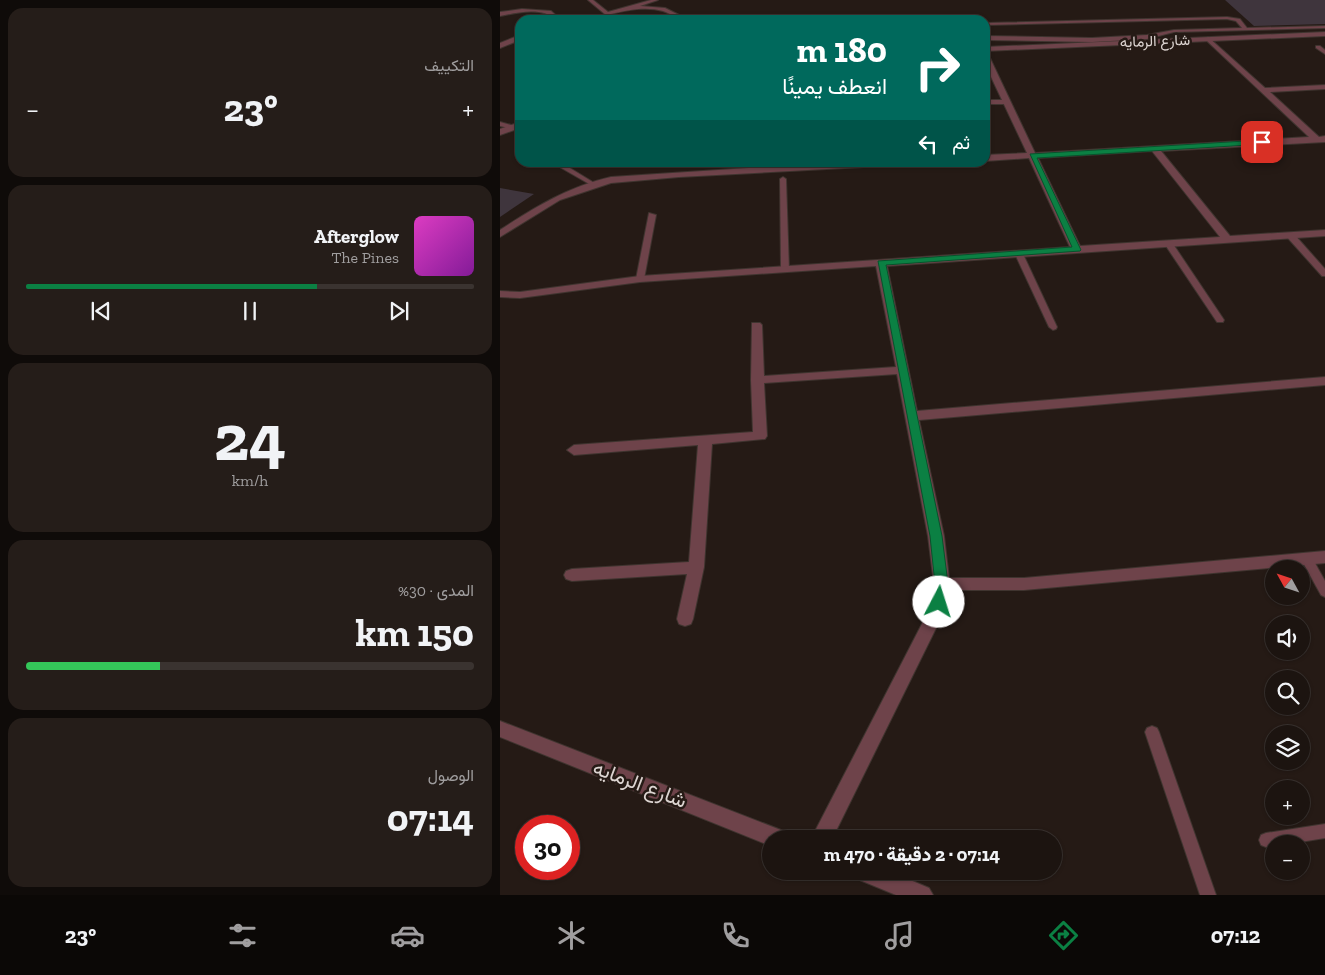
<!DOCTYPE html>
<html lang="ar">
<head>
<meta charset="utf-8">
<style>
  :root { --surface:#1c1410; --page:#251d19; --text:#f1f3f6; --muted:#a09e9f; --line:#3a3330; --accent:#0b8043 }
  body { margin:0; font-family:"Zilla Slab",Vazirmatn,serif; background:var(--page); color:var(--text); direction:rtl; height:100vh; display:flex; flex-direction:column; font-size:19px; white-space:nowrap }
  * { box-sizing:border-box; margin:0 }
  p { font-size:16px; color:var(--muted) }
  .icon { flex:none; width:28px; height:28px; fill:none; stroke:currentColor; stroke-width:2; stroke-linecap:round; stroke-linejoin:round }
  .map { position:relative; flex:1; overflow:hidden; direction:ltr }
  .side { display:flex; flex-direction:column; gap:8px; padding:8px; background:#0f0b09; width:500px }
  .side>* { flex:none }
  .banner { position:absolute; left:15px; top:15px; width:475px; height:152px; border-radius:15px; box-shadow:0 1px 4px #0004,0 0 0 1px var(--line); direction:rtl; background:#00695c; color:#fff; overflow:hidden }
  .needle { width:32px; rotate:310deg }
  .tools { position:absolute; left:765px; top:560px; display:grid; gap:10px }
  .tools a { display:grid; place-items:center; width:45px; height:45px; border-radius:50%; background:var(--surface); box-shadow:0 1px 4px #0004,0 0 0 1px var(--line); font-size:25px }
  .speed { position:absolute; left:15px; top:815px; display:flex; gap:10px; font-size:25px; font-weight:700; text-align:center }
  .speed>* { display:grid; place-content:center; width:65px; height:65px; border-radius:50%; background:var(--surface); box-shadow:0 1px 4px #0004,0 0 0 1px var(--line); line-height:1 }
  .speed .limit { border:8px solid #d22; background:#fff; color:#111 }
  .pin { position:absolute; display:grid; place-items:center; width:42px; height:42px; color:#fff; margin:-21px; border-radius:10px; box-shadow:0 2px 8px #0006 }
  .me { position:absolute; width:55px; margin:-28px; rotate:5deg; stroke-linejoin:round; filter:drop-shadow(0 0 4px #0008) }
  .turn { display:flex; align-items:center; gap:18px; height:105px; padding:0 20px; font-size:22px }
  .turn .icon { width:65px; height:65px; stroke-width:2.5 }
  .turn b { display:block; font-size:35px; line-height:42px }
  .then { display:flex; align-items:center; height:48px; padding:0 20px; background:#0003; gap:10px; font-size:19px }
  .big { font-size:38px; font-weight:800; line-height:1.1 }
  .side .tile { flex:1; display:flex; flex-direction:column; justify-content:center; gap:8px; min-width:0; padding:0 18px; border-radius:15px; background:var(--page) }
  .side .dial { align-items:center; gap:0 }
  .dial b { font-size:65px; line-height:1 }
  .song { display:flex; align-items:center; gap:15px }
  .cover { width:60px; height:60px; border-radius:8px; background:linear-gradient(135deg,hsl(310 70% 55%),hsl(290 70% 35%)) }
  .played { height:5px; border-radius:2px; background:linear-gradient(90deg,var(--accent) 65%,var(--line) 65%) }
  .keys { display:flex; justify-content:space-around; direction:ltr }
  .heat { display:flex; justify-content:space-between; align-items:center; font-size:28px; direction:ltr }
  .charge { height:8px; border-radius:4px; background:linear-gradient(90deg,#34c759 30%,var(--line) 0) }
  .trip { position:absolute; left:262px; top:830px; width:300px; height:50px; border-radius:25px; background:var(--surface); box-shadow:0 1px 4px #0004,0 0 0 1px var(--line); font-weight:800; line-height:50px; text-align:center; direction:rtl }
  .menu { display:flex; height:80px; justify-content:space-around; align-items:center; background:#0b0806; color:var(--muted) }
  .menu .icon { width:35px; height:35px }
  .menu .selected { color:var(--accent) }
  .menu b { font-size:22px; color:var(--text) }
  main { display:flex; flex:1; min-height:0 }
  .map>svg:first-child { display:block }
  .building { fill:#3f353d }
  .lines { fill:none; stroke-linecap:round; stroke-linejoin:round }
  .service-casing { stroke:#3f342f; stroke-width:2 }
  .minor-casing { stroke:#3f342f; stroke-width:2 }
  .tertiary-casing { stroke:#3f342f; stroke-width:2 }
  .service { fill:#6e434a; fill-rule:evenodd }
  .minor { fill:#6e434a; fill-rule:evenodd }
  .tertiary { fill:#6e434a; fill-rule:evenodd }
  .route { fill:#0b8043; stroke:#07532c }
  .labels { text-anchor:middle; stroke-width:5; stroke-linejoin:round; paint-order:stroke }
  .far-street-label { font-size:15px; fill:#dcd4d1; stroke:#251a15 }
  .near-street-label { font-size:21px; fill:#dcd4d1; stroke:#251a15 }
</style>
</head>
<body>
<main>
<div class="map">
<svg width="825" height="895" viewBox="0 0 825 895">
  <rect width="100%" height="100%" fill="#251a15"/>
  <g class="building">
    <path d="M725 0H825V24L754 26Z"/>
    <path d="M0 188 34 194 0 217Z"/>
  </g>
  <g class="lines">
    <defs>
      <g id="service">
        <path d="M88 0H93L108 12 151 0H158L140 6 165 8 189 20C179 20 172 14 163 11 146 6 127 10 111 14L117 20H112Z"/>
        <path d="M727 17 740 19 747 28 825 26V28L674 32 647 39 592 42 485 40V36L592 38 647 35 674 30 742 28 736 21 727 19 485 25V23Z"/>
        <path d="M816 46H820L825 50V54L816 48Z"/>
        <path d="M485 100H507L510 102 507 104H485Z"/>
        <path d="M0 122 15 126 16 127 13 129 0 126Z"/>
        <path d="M51 162H60L96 184 91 185Z"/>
        <path d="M283 177 286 179 289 270 285 272 281 270 280 179Z"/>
        <path d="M149 213 156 215 144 279 140 281 136 279Z"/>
        <path d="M787 233H793L825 269V276H822L787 237Z"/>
        <path d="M665 241H671L724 320 723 322H717L664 243Z"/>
        <path d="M516 252H522L523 254 557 327 556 329 553 330 549 327 515 254Z"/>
        <path d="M807 555 811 556 825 581V597L821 595 801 559 803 556Z"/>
        <path d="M652 726 657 728 659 732 716 895H700L645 732 647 728Z"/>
        <path d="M825 824V838L788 844H774V846L766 847 761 845 759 840 761 835 766 833Z"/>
      </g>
      <g id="minor">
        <path d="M708 37 765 88 825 85V89L770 92 819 137 825 136V142L661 151 730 236 825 230V236L387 266 417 411 825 377V385L419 420 444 536 449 578H524L825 551V563L524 590H448L441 618 332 839H311L425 618 434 584 428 536 397 374 264 383 267 436 265 439 212 444 204 567 193 619 191 624 185 626 179 624 177 619 187 574 72 581 66 579 64 575 66 571 72 569 189 562 198 445 74 455 67 450 74 445 253 432 251 380 252 323H260L262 325 264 376 396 367 376 266 140 282 20 298 0 297V291L20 292 140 276 570 247 529 158 485 161V155L527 153 485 64V54L489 56 535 153 809 137 706 40ZM652 151 720 237 580 246 538 158Z"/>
        <path d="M20 122V128L0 135V129Z"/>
        <path d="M342 162H405L401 165 179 177 111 183 60 200 0 237V230C37 206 68 187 111 177Z"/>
      </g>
      <g id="tertiary">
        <path d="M22 9 51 11 61 20H55C44 6 15 13 0 16V12Z"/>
        <path d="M825 32V36L485 51V47Z"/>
        <path d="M20 35V40L0 48V43Z"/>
        <path d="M0 721 286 832 289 839H271V846L0 737Z"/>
        <path d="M352 871H389L429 888 433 895H396L355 878Z"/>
      </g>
    </defs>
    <use href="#service" class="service-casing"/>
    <use href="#minor" class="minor-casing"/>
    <use href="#tertiary" class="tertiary-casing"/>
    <use href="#service" class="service"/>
    <use href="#minor" class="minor"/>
    <use href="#tertiary" class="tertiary"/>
  </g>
  <path class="route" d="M762 140 765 144 537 158 581 250 580 251 386 265 442 536 448 584 444 606H434L432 602 435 584 430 536 378 261 572 247 530 154Z"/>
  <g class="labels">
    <g class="far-street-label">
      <text transform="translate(655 41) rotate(-2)" y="5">شارع الرمايه</text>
    </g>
    <g class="near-street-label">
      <text transform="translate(140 784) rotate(21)" y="7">شارع الرمايه</text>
    </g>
  </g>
</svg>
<div class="tools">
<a><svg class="needle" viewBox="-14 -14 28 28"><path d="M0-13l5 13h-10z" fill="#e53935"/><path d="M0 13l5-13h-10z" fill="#a09e9f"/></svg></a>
<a><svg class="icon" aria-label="sound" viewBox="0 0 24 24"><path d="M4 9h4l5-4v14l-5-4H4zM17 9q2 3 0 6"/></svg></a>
<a><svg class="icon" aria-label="search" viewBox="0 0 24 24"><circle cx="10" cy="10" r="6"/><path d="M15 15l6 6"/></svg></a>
<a><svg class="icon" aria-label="layers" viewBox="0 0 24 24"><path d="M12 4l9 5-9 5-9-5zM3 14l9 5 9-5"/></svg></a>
<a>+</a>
<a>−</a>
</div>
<div class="speed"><div class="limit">30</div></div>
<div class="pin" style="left:762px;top:142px;background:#d93025"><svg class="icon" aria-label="arrive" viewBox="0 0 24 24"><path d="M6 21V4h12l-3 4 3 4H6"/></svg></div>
<svg class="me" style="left:439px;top:602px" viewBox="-20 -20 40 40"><circle r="19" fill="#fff"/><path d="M0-13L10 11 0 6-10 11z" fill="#0b8043"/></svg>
<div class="trip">07:14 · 2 دقيقة · 470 m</div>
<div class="banner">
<div class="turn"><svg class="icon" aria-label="right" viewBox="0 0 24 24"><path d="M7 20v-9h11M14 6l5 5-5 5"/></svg><div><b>180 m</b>انعطف يمينًا</div></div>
<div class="then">ثم<svg class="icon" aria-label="left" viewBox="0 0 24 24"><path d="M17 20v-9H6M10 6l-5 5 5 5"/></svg></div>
</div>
</div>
<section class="side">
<div class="tile"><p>التكييف</p>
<div class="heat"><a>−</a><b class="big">23°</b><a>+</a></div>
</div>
<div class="tile">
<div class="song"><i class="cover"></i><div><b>Afterglow</b><p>The Pines</p></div></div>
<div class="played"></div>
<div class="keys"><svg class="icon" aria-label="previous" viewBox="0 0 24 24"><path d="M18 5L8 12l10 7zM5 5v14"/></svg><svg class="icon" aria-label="pause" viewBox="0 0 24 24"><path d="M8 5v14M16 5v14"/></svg><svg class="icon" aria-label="next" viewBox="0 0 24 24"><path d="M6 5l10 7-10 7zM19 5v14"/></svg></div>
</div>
<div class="tile dial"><b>24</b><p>km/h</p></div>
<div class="tile"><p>المدى · 30%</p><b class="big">150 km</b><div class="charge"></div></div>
<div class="tile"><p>الوصول</p><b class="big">07:14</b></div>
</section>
</main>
<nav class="menu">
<b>07:12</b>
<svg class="icon selected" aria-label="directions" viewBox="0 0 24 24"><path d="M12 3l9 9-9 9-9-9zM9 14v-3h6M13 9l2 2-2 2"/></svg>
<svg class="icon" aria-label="music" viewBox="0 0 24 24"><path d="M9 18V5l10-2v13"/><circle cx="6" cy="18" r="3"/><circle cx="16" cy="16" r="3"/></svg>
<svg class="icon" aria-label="phone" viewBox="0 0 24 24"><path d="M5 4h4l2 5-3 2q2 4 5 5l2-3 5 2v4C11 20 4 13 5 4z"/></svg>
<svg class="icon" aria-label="climate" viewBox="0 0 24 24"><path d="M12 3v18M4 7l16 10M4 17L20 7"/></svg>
<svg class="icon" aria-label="car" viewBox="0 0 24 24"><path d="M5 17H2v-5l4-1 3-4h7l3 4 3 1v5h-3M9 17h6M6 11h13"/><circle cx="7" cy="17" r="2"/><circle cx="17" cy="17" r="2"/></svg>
<svg class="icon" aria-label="filters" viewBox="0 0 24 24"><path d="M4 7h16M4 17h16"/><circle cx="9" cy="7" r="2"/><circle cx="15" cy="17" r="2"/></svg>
<b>23°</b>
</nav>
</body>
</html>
